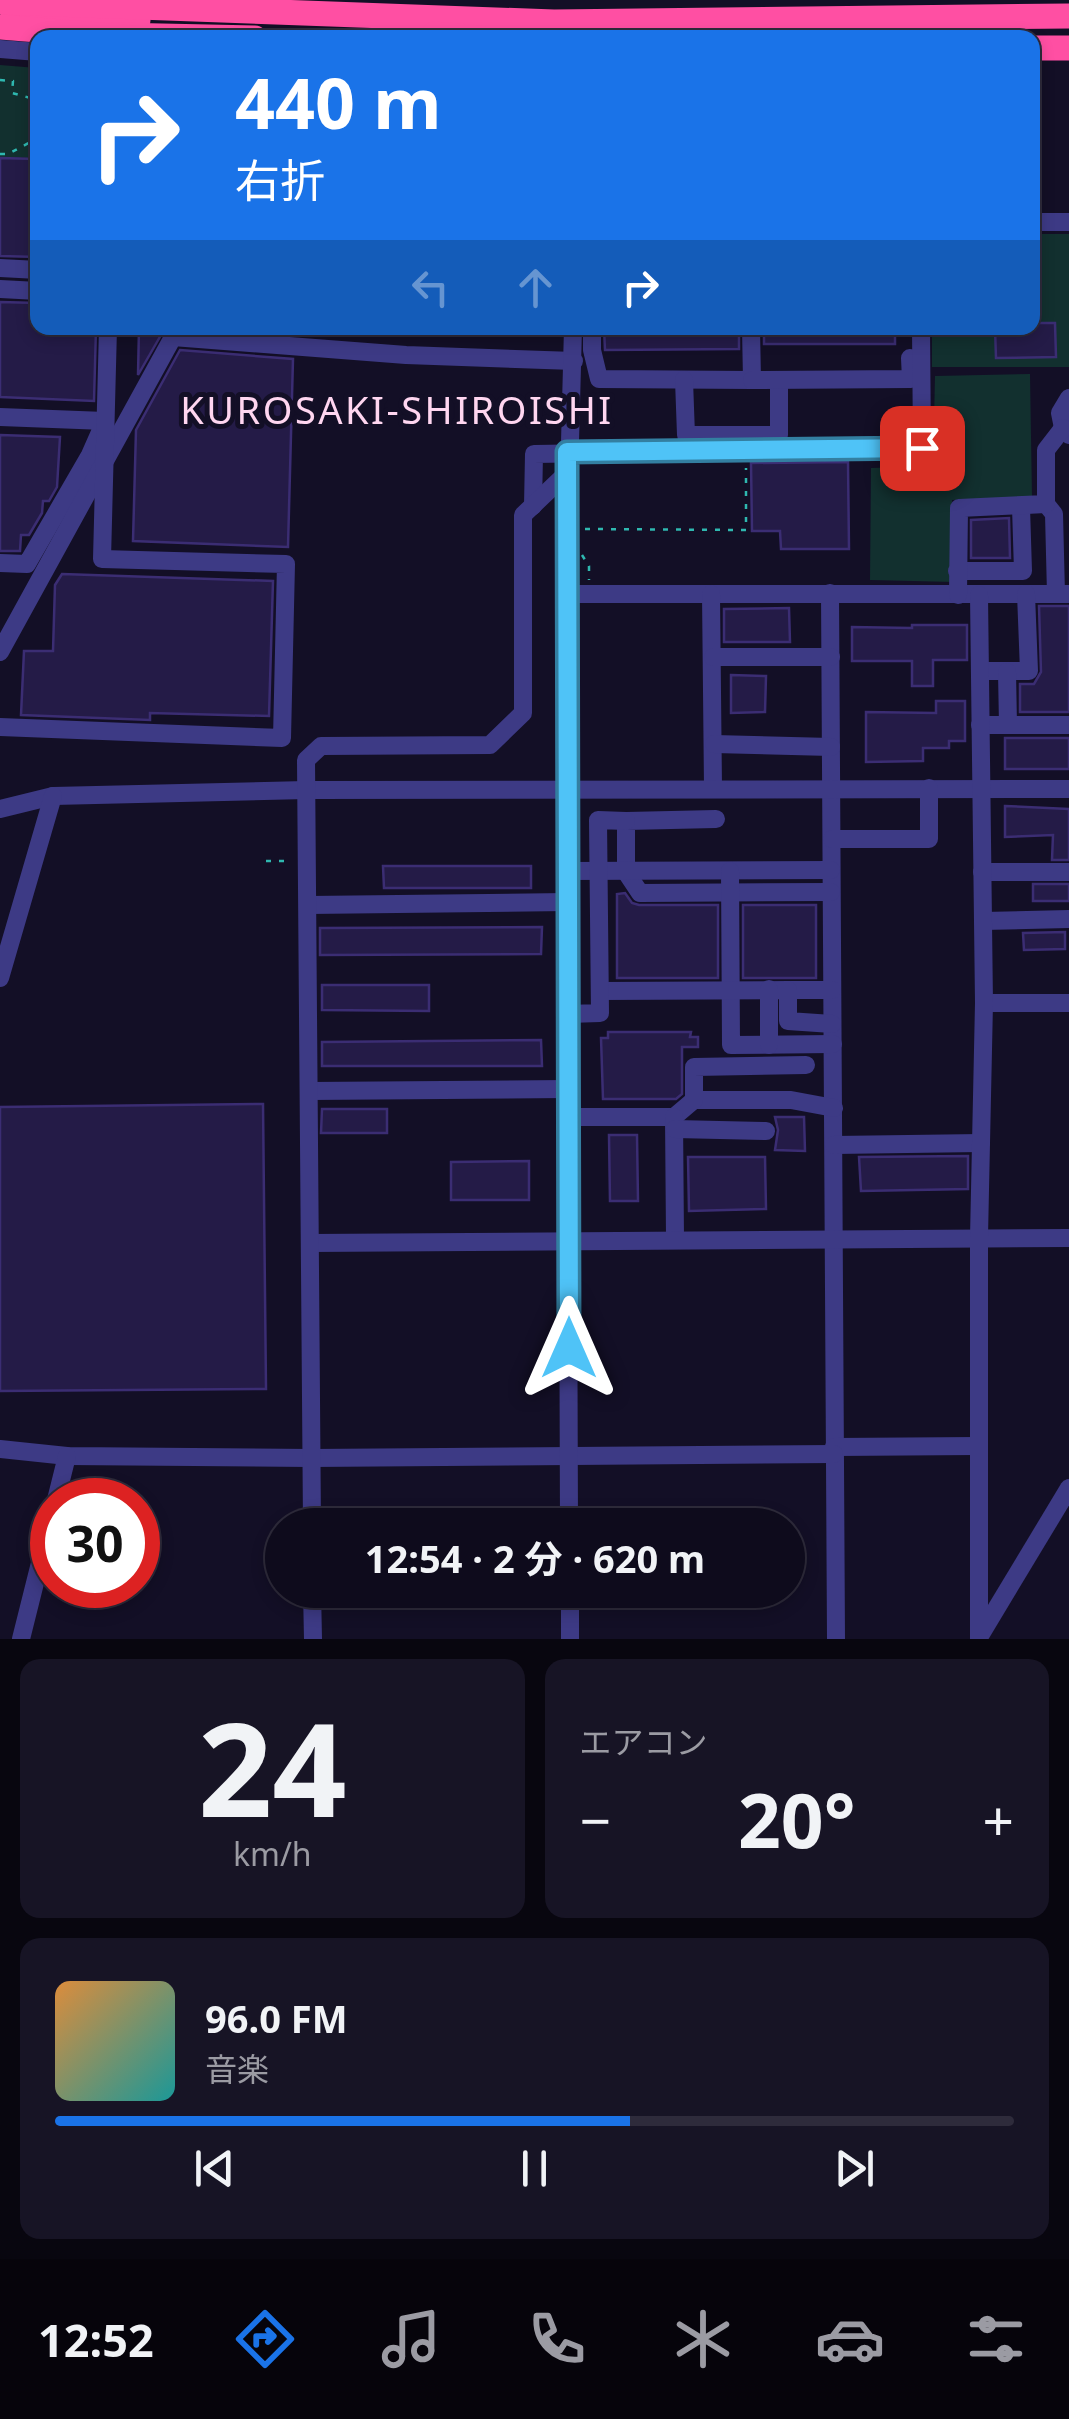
<!DOCTYPE html>
<html lang="ja">
<head>
<meta charset="utf-8">
<style>
  :root { --surface:#0e0b1c; --page:#171425; --text:#f1f3f6; --muted:#9b9ba3; --line:#2e2b3b; --accent:#1a73e8 }
  body { margin:0; font-family:"Noto Sans","Noto Sans JP",sans-serif; background:var(--page); color:var(--text); height:100vh; display:flex; flex-direction:column; font-size:38px; white-space:nowrap }
  * { box-sizing:border-box; margin:0 }
  p { font-size:32px; color:var(--muted) }
  .icon { flex:none; width:55px; height:55px; fill:none; stroke:currentColor; stroke-width:2; stroke-linecap:round; stroke-linejoin:round }
  .map { position:relative; height:1639px; overflow:hidden }
  .sheet { display:flex; flex-direction:column; gap:20px; padding:20px; background:#08060f; flex:1 }
  .sheet>* { flex:none }
  .guide { position:absolute; left:30px; top:30px; width:1010px; height:305px; border-radius:20px; box-shadow:0 5px 15px #0003,0 0 0 2px var(--line); background:#1a73e8; color:#fff; overflow:hidden }
  .speed { position:absolute; left:30px; top:1478px; display:flex; gap:20px; font-size:50px; font-weight:700; text-align:center }
  .speed>* { display:grid; place-content:center; width:130px; height:130px; border-radius:50%; background:var(--surface); box-shadow:0 5px 15px #0003,0 0 0 2px var(--line); line-height:1 }
  .speed .limit { border:15px solid #d22; background:#fff; color:#111 }
  .pin { position:absolute; display:grid; place-items:center; width:85px; height:85px; color:#fff; margin:-42px; border-radius:20px; box-shadow:0 5px 15px #0006 }
  .me { position:absolute; width:110px; margin:-55px; rotate:0deg; stroke-linejoin:round; filter:drop-shadow(0 0 8px #0008) }
  .turn { display:flex; align-items:center; gap:35px; height:210px; padding:0 40px; font-size:45px }
  .turn .icon { width:130px; height:130px; stroke-width:2.5 }
  .turn b { display:block; font-size:70px; line-height:85px }
  .lanes { display:flex; align-items:center; height:95px; padding:0 40px; background:#0003; justify-content:center; gap:50px; direction:ltr }
  .lanes .off { opacity:.35 }
  .big { font-size:75px; font-weight:700; line-height:1.1 }
  .sheet .widget { flex:1; display:flex; flex-direction:column; justify-content:center; gap:15px; min-width:0; padding:0 35px; border-radius:20px; background:var(--page) }
  .sheet .dial { align-items:center; gap:0 }
  .dial b { font-size:130px; line-height:1 }
  .song { display:flex; align-items:center; gap:30px }
  .cover { width:120px; height:120px; border-radius:15px; background:linear-gradient(135deg,hsl(30 70% 55%),hsl(180 70% 35%)) }
  .played { height:10px; border-radius:5px; background:linear-gradient(90deg,var(--accent) 60%,var(--line) 60%) }
  .keys { display:flex; justify-content:space-around; direction:ltr }
  .heat { display:flex; justify-content:space-between; align-items:center; font-size:55px; direction:ltr }
  .sheet .tiles { flex:1; display:grid; gap:20px; grid-template-columns:1fr 1fr }
  .widget:last-child { grid-column:span 2 }
  .trip { position:absolute; left:265px; top:1508px; width:540px; height:100px; border-radius:50px; background:var(--surface); box-shadow:0 5px 15px #0003,0 0 0 2px var(--line); font-weight:700; line-height:100px; text-align:center }
  .tab-bar { display:flex; height:160px; justify-content:space-around; align-items:center; background:#06040b; color:var(--muted) }
  .tab-bar .icon { width:70px; height:70px }
  .tab-bar .selected { color:var(--accent) }
  .tab-bar b { font-size:45px; color:var(--text) }
  .map>svg:first-child { display:block }
  .green { fill:#12302f }
  .building { fill:#241b47; stroke:#3b2d73; stroke-width:2.5 }
  .lines { fill:none; stroke-linecap:round; stroke-linejoin:round }
  .path { stroke:#2fb8b0; stroke-width:2.5; stroke-dasharray:5 8; stroke-linecap:butt }
  .minor { stroke:#3d3a85; stroke-width:18 }
  .highway { stroke:#ff4fa3; stroke-width:25 }
  .highway-bridge { stroke:#ff4fa3; stroke-width:25 }
  .route-casing { stroke:#337fa1; stroke-width:25 }
  .route { stroke:#4fc3f7; stroke-width:18 }
  .labels { text-anchor:middle; stroke-width:10; stroke-linejoin:round; paint-order:stroke }
  .neighbourhood-label { font-size:38px; letter-spacing:2.5px; fill:#ffd6f0; stroke:#130f26 }
</style>
</head>
<body>
<div class="map">
<svg width="1069" height="1639" viewBox="0 0 1069 1639">
  <rect width="100%" height="100%" fill="#130f26"/>
  <g class="green">
    <path d="M0 65 37 68V158L0 157Z"/>
    <path d="M1033 234H1069V367H932V328H1032Z"/>
    <path d="M1030 374 1032 497 952 500 954 582 870 580 871 468 933 466 935 376Z"/>
  </g>
  <g class="building">
    <path d="M0 158 38 159V257L0 256Z"/>
    <path d="M0 302 38 303V328H96L94 401 0 397Z"/>
    <path d="M1032 323H1055L1056 357 996 358 995 328H1032Z"/>
    <path d="M139 328H165L138 375Z"/>
    <path d="M604 328H739V349L605 350Z"/>
    <rect x="764" y="328" width="131" height="16"/>
    <path d="M180 350 293 359 288 547 133 541 136 430Z"/>
    <path d="M0 435 60 437 57 487 49 501H43L42 513 29 535H21L20 551H0Z"/>
    <path d="M848 462 849 549H781L780 531H752L751 463Z"/>
    <path d="M1009 518 1010 558H971V520Z"/>
    <path d="M62 574 273 581 269 716 150 713V720L21 715 24 651H53L55 585Z"/>
    <path d="M1039 606H1069V712H1020V684H1034L1041 672Z"/>
    <path d="M789 608 790 642H724V609Z"/>
    <path d="M912 625H967V660H933V686H912V661H852V627L912 628Z"/>
    <path d="M731 675 766 676 765 712 731 713Z"/>
    <path d="M936 701H965V741H949V748H923V761L866 762V712L936 713Z"/>
    <rect x="1005" y="738" width="64" height="31"/>
    <path d="M1005 806 1069 809V860H1052L1053 835 1005 837Z"/>
    <path d="M383 866H531V888H384Z"/>
    <rect x="1033" y="884" width="36" height="17"/>
    <path d="M625 893 632 903 639 905H718V978H617V894Z"/>
    <rect x="743" y="905" width="73" height="73"/>
    <path d="M542 927 541 954 320 955V928Z"/>
    <path d="M1065 932V949L1024 950 1023 933Z"/>
    <path d="M322 985H429V1011L322 1010Z"/>
    <path d="M608 1032H691L690 1037H698V1047H682V1094L676 1099H603L601 1038H608Z"/>
    <path d="M541 1040 542 1066H322V1042Z"/>
    <path d="M263 1104 266 1389 0 1391V1107Z"/>
    <path d="M322 1109H387V1133H321Z"/>
    <path d="M775 1117H804L805 1151 775 1150 778 1130Z"/>
    <path d="M609 1135H637L638 1201H610Z"/>
    <path d="M968 1156V1189L861 1191 859 1157Z"/>
    <path d="M688 1157H765L766 1209 689 1211Z"/>
    <path d="M529 1161V1200H451V1162Z"/>
  </g>
  <g class="lines">
    <g class="path">
      <path d="M0 80 13 81 12 93 38 100"/>
      <path d="M0 154H8L38 138"/>
      <path d="M585 529 746 530V468"/>
      <path d="M582 555 589 566V580"/>
      <path d="M266 861H289"/>
    </g>
    <g class="minor">
      <path d="M378 25 442 36"/>
      <path d="M0 49 38 52"/>
      <path d="M1032 222H1069"/>
      <path d="M0 268 38 270"/>
      <path d="M0 289 38 291"/>
      <path d="M592 328V350L599 379 752 380 751 328"/>
      <path d="M684 380 686 435H779V380"/>
      <path d="M752 380 911 379 910 358"/>
      <path d="M0 417 105 421 90 455 27 564 0 563"/>
      <path d="M1069 435 1063 428 1060 413 1069 398"/>
      <path d="M1046 504 1054 514 1056 594"/>
      <path d="M533 506 534 454 922 448 921 328"/>
      <path d="M957 571H1023L1021 507"/>
      <path d="M830 593 836 1639"/>
      <path d="M566 594H1069"/>
      <path d="M711 594 713 788"/>
      <path d="M958 595 959 508 1046 504V450L1063 428"/>
      <path d="M0 652 173 337 406 355 574 361"/>
      <path d="M713 657H831"/>
      <path d="M980 671H1029L1026 594"/>
      <path d="M1007 672 1008 725"/>
      <path d="M980 725H1069"/>
      <path d="M0 727 282 738 286 564 102 559 108 328"/>
      <path d="M714 744 831 747"/>
      <path d="M0 809 53 796 306 790 1069 789"/>
      <path d="M716 819 626 821V872L640 893 831 892"/>
      <path d="M832 839H929V788"/>
      <path d="M567 871 831 870"/>
      <path d="M730 871 731 1045 833 1044"/>
      <path d="M982 872H1069"/>
      <path d="M308 905 567 902"/>
      <path d="M983 921 1069 919"/>
      <path d="M0 978 53 796"/>
      <path d="M788 990H832"/>
      <path d="M600 991 788 990V1021L832 1024"/>
      <path d="M984 1003H1069"/>
      <path d="M568 1014 600 1013 598 820 626 821"/>
      <path d="M769 1045V989"/>
      <path d="M309 1091 567 1089"/>
      <path d="M694 1100H791L834 1108"/>
      <path d="M567 1117H674L694 1100V1067L806 1065"/>
      <path d="M674 1117 675 1238"/>
      <path d="M675 1129 766 1131"/>
      <path d="M834 1145 981 1143"/>
      <path d="M310 1243 1069 1238"/>
      <path d="M834 1447 977 1446"/>
      <path d="M0 1449 67 1456 311 1458 834 1454"/>
      <path d="M56 1500 67 1456"/>
      <path d="M312 1525 306 760 321 746 490 745 523 713V515L567 473"/>
      <path d="M569 1525 566 594 573 328"/>
      <path d="M312 1590 313 1639"/>
      <path d="M570 1590V1639"/>
      <path d="M981 1634 1069 1488"/>
      <path d="M979 1638V1237L984 1003 979 595"/>
      <path d="M21 1639 52 1515"/>
    </g>
    <g class="highway">
      <path d="M13 17 138 20"/>
      <path d="M115 35 255 38"/>
      <path d="M1032 48H1069"/>
    </g>
    <g class="highway-bridge">
      <path d="M0 2 554 22 1069 16"/>
      <path d="M0 27 136 38"/>
      <path d="M434 34 480 38"/>
    </g>
  </g>
  <g class="lines">
    <defs>
      <path id="route" d="M569 1348 567 452 922 448"/>
    </defs>
    <use href="#route" class="route-casing"/>
    <use href="#route" class="route"/>
  </g>
  <g class="labels">
    <g class="neighbourhood-label">
      <text x="397" y="424">KUROSAKI-SHIROISHI</text>
    </g>
  </g>
</svg>
<div class="speed"><div class="limit">30</div></div>
<div class="pin" style="left:922px;top:448px;background:#d93025"><svg class="icon" aria-label="arrive" viewBox="0 0 24 24"><path d="M6 21V4h12l-3 4 3 4H6"/></svg></div>
<svg class="me" style="left:569px;top:1348px" viewBox="-20 -20 40 40"><path d="M0-17L14 15 0 8-14 15z" fill="#4fc3f7" stroke="#fff" stroke-width="4"/></svg>
<div class="trip">12:54 · 2 分 · 620 m</div>
<div class="guide">
<div class="turn"><svg class="icon" aria-label="right" viewBox="0 0 24 24"><path d="M7 20v-9h11M14 6l5 5-5 5"/></svg><div><b>440 m</b>右折</div></div>
<div class="lanes"><svg class="icon off" aria-label="left" viewBox="0 0 24 24"><path d="M17 20v-9H6M10 6l-5 5 5 5"/></svg><svg class="icon off" aria-label="ahead" viewBox="0 0 24 24"><path d="M12 20V5M6 11l6-6 6 6"/></svg><svg class="icon" aria-label="right" viewBox="0 0 24 24"><path d="M7 20v-9h11M14 6l5 5-5 5"/></svg></div>
</div>
</div>
<section class="sheet">
<div class="tiles">
<div class="widget dial"><b>24</b><p>km/h</p></div>
<div class="widget"><p>エアコン</p>
<div class="heat"><a>−</a><b class="big">20°</b><a>+</a></div>
</div>
<div class="widget">
<div class="song"><i class="cover"></i><div><b>96.0 FM</b><p>音楽</p></div></div>
<div class="played"></div>
<div class="keys"><svg class="icon" aria-label="previous" viewBox="0 0 24 24"><path d="M18 5L8 12l10 7zM5 5v14"/></svg><svg class="icon" aria-label="pause" viewBox="0 0 24 24"><path d="M8 5v14M16 5v14"/></svg><svg class="icon" aria-label="next" viewBox="0 0 24 24"><path d="M6 5l10 7-10 7zM19 5v14"/></svg></div>
</div>
</div>
</section>
<nav class="tab-bar">
<b>12:52</b>
<svg class="icon selected" aria-label="directions" viewBox="0 0 24 24"><path d="M12 3l9 9-9 9-9-9zM9 14v-3h6M13 9l2 2-2 2"/></svg>
<svg class="icon" aria-label="music" viewBox="0 0 24 24"><path d="M9 18V5l10-2v13"/><circle cx="6" cy="18" r="3"/><circle cx="16" cy="16" r="3"/></svg>
<svg class="icon" aria-label="phone" viewBox="0 0 24 24"><path d="M5 4h4l2 5-3 2q2 4 5 5l2-3 5 2v4C11 20 4 13 5 4z"/></svg>
<svg class="icon" aria-label="climate" viewBox="0 0 24 24"><path d="M12 3v18M4 7l16 10M4 17L20 7"/></svg>
<svg class="icon" aria-label="car" viewBox="0 0 24 24"><path d="M5 17H2v-5l4-1 3-4h7l3 4 3 1v5h-3M9 17h6M6 11h13"/><circle cx="7" cy="17" r="2"/><circle cx="17" cy="17" r="2"/></svg>
<svg class="icon" aria-label="filters" viewBox="0 0 24 24"><path d="M4 7h16M4 17h16"/><circle cx="9" cy="7" r="2"/><circle cx="15" cy="17" r="2"/></svg>
</nav>
</body>
</html>
